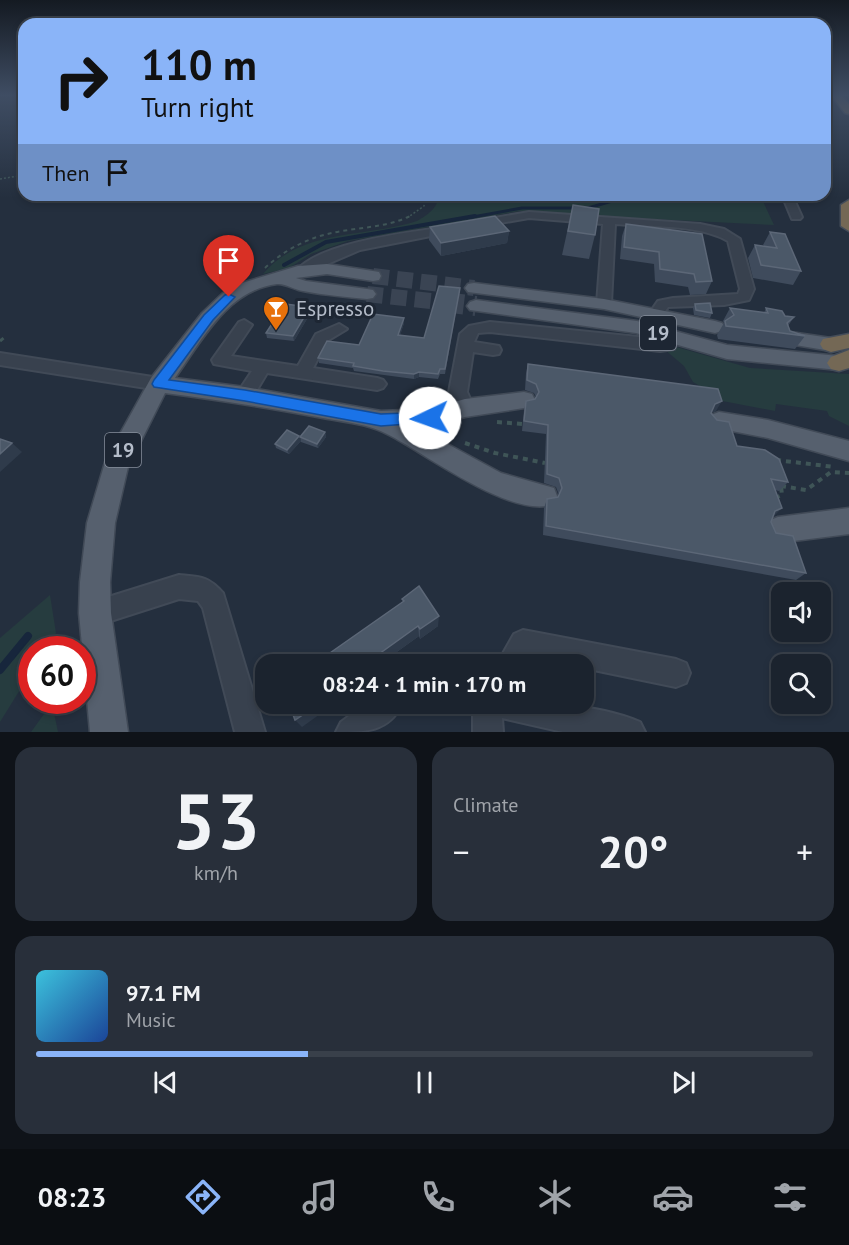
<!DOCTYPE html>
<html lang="en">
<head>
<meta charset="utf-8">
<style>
  :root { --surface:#1b232e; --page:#282f3a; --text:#f1f3f6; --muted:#a0a4aa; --line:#39404a; --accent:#8ab4f8 }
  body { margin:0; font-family:"PT Sans",sans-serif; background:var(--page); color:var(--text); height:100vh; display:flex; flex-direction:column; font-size:22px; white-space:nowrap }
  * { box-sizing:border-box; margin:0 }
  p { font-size:20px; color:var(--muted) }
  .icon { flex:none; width:33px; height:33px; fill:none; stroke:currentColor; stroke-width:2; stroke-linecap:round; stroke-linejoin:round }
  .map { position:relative; height:732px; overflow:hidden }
  .drawer { display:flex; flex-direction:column; gap:15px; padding:15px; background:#0f1319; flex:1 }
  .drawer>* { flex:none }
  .top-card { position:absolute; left:18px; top:18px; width:813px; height:183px; border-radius:18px; box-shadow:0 3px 9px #0003,0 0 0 2px var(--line); background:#8ab4f8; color:#111; overflow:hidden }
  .controls { position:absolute; left:771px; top:582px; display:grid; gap:12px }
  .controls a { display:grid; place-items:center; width:60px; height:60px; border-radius:12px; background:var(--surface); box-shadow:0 3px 9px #0003,0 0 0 2px var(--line); font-size:30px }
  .speed { position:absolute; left:18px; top:636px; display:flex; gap:12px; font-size:30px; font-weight:700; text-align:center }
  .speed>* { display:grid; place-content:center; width:78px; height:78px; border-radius:50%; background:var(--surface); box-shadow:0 3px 9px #0003,0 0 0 2px var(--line); line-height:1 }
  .speed .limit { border:9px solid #d22; background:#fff; color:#111 }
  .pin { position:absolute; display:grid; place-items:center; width:51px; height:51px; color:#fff; margin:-62px -26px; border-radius:50% 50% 50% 0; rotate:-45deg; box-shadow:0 0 6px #0007 }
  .pin .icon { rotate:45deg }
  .me { position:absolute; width:66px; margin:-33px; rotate:267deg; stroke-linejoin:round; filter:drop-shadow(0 0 4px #0008) }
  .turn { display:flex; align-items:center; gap:21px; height:126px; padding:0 24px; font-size:27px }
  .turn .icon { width:78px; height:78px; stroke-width:2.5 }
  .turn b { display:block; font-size:42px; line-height:51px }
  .then { display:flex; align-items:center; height:57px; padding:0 24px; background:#0003; gap:12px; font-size:22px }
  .big { font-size:45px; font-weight:800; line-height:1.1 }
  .drawer .widget { flex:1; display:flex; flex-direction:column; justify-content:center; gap:9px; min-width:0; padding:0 21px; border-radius:18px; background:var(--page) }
  .drawer .dial { align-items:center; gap:0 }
  .dial b { font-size:78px; line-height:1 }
  .song { display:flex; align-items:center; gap:18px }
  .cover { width:72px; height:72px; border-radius:9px; background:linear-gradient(135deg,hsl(190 70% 55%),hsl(220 70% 35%)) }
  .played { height:6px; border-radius:3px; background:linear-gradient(90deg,var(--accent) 35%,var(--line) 35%) }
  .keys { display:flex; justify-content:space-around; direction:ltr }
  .heat { display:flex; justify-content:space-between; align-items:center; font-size:33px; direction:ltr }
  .drawer .tiles { flex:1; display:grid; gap:15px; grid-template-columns:1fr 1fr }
  .widget:last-child { grid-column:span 2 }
  .trip { position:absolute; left:255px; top:654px; width:339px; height:60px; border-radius:18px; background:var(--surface); box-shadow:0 3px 9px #0003,0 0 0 2px var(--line); font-weight:800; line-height:60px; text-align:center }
  .tab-bar { display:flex; height:96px; justify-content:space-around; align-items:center; background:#0b0e12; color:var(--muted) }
  .tab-bar .icon { width:42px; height:42px }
  .tab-bar .on { color:var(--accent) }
  .tab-bar b { font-size:27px; color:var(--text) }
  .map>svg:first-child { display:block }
  .green { fill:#263c3f }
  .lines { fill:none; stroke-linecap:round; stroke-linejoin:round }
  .stream-far2 { stroke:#17263c; stroke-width:3 }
  .stream-far1 { stroke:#17263c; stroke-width:4 }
  .stream { stroke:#17263c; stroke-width:8 }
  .major-tunnel-far1 { stroke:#3a4453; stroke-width:16; stroke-dasharray:16 8; stroke-linecap:butt }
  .major-tunnel { stroke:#3a4453; stroke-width:20; stroke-dasharray:20 10; stroke-linecap:butt }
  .minor-casing { stroke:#414a57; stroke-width:4 }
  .major-casing { stroke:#414a57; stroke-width:3 }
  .highway-casing { stroke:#434c59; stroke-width:3 }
  .path-far3 { stroke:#3f5557; stroke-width:1.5; stroke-dasharray:2 2; stroke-linecap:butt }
  .path-far2 { stroke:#3f5557; stroke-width:2; stroke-dasharray:4 4; stroke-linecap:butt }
  .path-far1 { stroke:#3f5557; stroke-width:3; stroke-dasharray:4.5 4.5; stroke-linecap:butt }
  .path { stroke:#3f5557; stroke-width:4; stroke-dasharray:5 5; stroke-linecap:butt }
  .minor { fill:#38414e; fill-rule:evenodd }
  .major { fill:#56606e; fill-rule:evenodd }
  .highway { fill:#746855; fill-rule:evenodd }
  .wall { fill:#3f4b5c }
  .shaded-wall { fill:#2f3b4b }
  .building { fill:#4b5868; stroke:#5c6777; stroke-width:1.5 }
  .route { fill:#1a73e8; stroke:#114b97; stroke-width:1.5 }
  .labels { text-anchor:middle; stroke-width:6; stroke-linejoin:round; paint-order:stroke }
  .shield { fill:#1d2633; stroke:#878f9c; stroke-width:1.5 }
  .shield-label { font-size:20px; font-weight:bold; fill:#b4bcc9 }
  .poi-label { font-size:21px; fill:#b4bcc9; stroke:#1d2633; text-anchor:start }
</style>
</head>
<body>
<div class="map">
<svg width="849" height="732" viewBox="0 0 849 732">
  <rect width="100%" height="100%" fill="#242f3e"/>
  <g class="green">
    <path d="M438 195H760L774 225 590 216 520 211 348 241 311 254 289 268 263 274C302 228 365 238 417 221 427 215 439 208 438 195Z"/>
    <path d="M673 346 750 368 849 374V426L829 416 827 411 776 404 775 411 712 399 707 390 693 382 684 366 664 349Z"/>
    <path d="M50 595 56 633 45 649 32 650 31 672 0 722V638Z"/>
    <path d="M52 703 58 732H31Z"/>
  </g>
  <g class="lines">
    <path class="stream-far2" d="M467 218 522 208H588L633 195"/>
    <path class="stream-far1" d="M284 265 326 242 475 216"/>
    <path class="stream" d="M0 670 28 636"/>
    <g class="major-tunnel-far1">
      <path d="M373 276 474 288"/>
      <path d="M367 294 457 304"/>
    </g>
    <path class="major-tunnel" d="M444 302 476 306"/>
    <defs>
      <g id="minor">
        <path d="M782 195H792L802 217 800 219H792Z"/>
        <path d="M529 212 700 224 724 229 740 239 754 289 749 300 724 305 668 307 661 317H651L649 314 658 301 673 298 738 294 740 289 728 241C699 224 649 227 615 224L611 304 609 307H599L597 304 603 224 529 218 477 227 471 224 477 221Z"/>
        <path d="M452 226 456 227V231L360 250 304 274 297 270C323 241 414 232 452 226Z"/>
        <path d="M244 320 252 325 231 356 298 366 316 334 339 324 347 329 327 341 313 368 377 378 383 380 386 384 383 388 377 390 267 373 251 400 245 401 239 400 236 395 252 371 214 364 212 360 239 322Z"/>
        <path d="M490 322 668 340 674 341 676 345 674 349 660 351 490 332 478 333 474 342 499 346 501 350 499 354 493 355 473 352 467 392 474 408 471 413 465 415 459 413 449 392 460 334 469 326Z"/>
        <path d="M0 353 159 378 165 380 168 384 165 388 159 390 0 365Z"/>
        <path d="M179 575C200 577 208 576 223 593L265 732H235L203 608 198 601 179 599 95 626 86 622 82 613 86 604Z"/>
        <path d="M523 630 676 659 686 663 690 673 686 683 676 687 584 668V664H565L529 657 525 664H497L514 634Z"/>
        <path d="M365 704H402C389 732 365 732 336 732L341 722Z"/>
        <path d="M473 704C520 699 596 703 640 722L645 732H563L502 718 503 732H473Z"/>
      </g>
      <g id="major">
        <path d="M327 264 373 271 379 272 381 276 379 280 373 281 327 274 296 278 306 281 367 289 373 290 376 294 373 298 367 299C346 297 324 295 303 291 295 290 285 283 277 284 227 290 201 342 175 378L245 387 381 411 430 409 465 399 524 392 532 394 535 400 532 406 524 408 465 417 430 427 418 428 501 473 554 488 557 496 554 504C513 520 426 454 389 435 369 424 345 422 323 418 271 408 218 400 165 393L128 467 115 523 110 582 111 613 128 732H90L79 613 80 582 87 523 106 459 151 378 202 313 223 293 242 283 298 266Z"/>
        <path d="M474 283 604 299 715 321 722 323 725 327 722 331 715 333 604 309 468 292 465 288 468 284Z"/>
        <path d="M476 300 637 321 727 345 839 356 846 358 849 364 846 368 839 370 727 359 636 333 470 310 467 306 470 302Z"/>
        <path d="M790 332 838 339 841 344 838 349 831 351 783 343 780 338 783 333Z"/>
        <path d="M719 412 768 420 849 441V461L768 438 711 427 707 421 711 415Z"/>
        <path d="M849 508V534L778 543 768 539 764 530 768 521 778 517Z"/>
      </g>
      <g id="highway">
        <path d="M832 96H842L849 104V114L845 113Z"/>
        <path d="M849 200V231L841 226V205Z"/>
        <path d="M849 334V348L831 352 823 349 820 344 823 339Z"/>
        <path d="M849 350V368L839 371 831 369 827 363 831 357Z"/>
      </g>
    </defs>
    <use href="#minor" class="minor-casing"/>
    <use href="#major" class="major-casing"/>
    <use href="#highway" class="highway-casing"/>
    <g class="path-far3">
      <path d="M0 179 24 175"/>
      <path d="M407 218 424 206 426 195"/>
    </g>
    <path class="path-far2" d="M265 268C283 251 307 238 332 233 358 227 386 228 410 216"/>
    <path class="path-far1" d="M0 341 5 337"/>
    <g class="path">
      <path d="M497 422 523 424"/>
      <path d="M465 443 495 453 545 463"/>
      <path d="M776 460 835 467"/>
      <path d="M781 486 806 490 831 472 849 473"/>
      <path d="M775 498 782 495 781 486"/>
    </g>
    <use href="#minor" class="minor"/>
    <use href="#major" class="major"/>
    <use href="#highway" class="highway"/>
  </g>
  <g class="wall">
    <path d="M573 205 595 235 589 259 562 255Z"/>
    <path d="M626 224 712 281 706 294 690 295 688 287 655 282 654 264 620 259 622 236Z"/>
    <path d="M430 227 509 231 507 243 441 256 429 240Z"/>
    <path d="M770 232 801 271 793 285 753 278 748 258 755 245 764 246 763 245Z"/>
    <path d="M460 288 445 374H440L438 379 419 377 414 379 354 371 353 368 319 363 318 358 359 345 404 318V323L400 335 424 338Z"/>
    <path d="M695 304 712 313 710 318 694 315 693 308Z"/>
    <path d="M730 308 764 313 766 308 785 316 794 317 788 326 790 331 805 336 795 349 718 339 717 335 724 323 723 321Z"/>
    <path d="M311 312 294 341 267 338 266 333Z"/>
    <path d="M528 364 716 411 711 413 737 446 788 482 779 491 775 490 773 517 771 522 776 533 806 573 796 580 543 535 544 508 547 499 558 497 559 495 556 487 544 483 546 434 522 431 524 410 526 401 535 399 536 397 534 393 525 390 526 373Z"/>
    <path d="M325 432 326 437 318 448 301 442 300 437Z"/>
    <path d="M299 436 301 441 289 454 276 448 275 444Z"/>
    <path d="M402 599 438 626 420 639 419 636 380 664H307L317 662 403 602Z"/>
  </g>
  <g class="shaded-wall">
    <path d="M509 231 507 243 441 256V243Z"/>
    <path d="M460 288 459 292 445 374V369Z"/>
    <path d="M310 307 311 312 294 341 293 336Z"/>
    <path d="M404 318V323L399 339 398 335Z"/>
    <path d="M419 372V377L414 379V374Z"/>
    <path d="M722 401 716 411 709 414 715 404Z"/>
    <path d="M325 432 326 437 318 448 317 444Z"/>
    <path d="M299 436 301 441 289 454 287 450Z"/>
    <path d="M12 443 22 452 0 472V454Z"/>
    <path d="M782 508 773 517 775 511Z"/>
    <path d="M439 616 438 626 420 639V629Z"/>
    <path d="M418 626 419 636 380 664H365Z"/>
    <path d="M319 704H334L302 727 295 720Z"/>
  </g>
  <g class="building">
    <path d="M573 205 599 209 595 235 568 231Z"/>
    <path d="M495 216 509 231 441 243 430 227Z"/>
    <path d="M626 224 702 234 712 281 696 282 694 274 660 269 659 252 624 247Z"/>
    <path d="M770 232 785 234 801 271 761 265 755 245 777 248Z"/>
    <path d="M439 286 460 288 445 369H440L438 374 419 372 414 374 383 371 353 366 354 363 318 358 327 341 359 345 373 314 404 318 398 335 424 338Z"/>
    <path d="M710 303 712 313 696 310 695 304Z"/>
    <path d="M285 304 310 307 293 336 266 333Z"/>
    <path d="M730 308 768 313 766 308 782 311 785 316 794 317 787 323 790 331 805 336 726 326 725 321 734 315Z"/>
    <path d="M528 364 718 389 722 401 715 404 711 413 717 420 729 422 737 446 765 450 779 459 788 482 771 479 782 508 775 511 771 522 776 533 793 536 806 573 546 526 547 499 558 497 562 488 559 478 547 474 548 425 524 421 526 401 535 399 539 392 536 384 527 380Z"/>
    <path d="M309 426 325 432 317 444 300 437Z"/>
    <path d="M287 430 299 436 287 450 275 444Z"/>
    <path d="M0 439 12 443 0 454Z"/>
    <path d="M419 586 439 616 420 629 418 626 365 664H307L315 659 317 662 404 601 402 599Z"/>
    <path d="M289 704H319L295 720Z"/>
  </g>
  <linearGradient id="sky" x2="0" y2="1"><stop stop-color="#141a22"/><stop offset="0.48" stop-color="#3f4d63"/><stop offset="1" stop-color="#3f4d63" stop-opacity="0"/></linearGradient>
  <rect width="849" height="198" fill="url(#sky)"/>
  <path class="route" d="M229 294 235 297 213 320 169 380 245 390 381 414 430 412 435 413 437 418 435 422 381 426 245 401 154 387 152 384 154 380 204 315 225 295Z"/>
  <defs>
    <symbol id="bar-pin" viewBox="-11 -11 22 30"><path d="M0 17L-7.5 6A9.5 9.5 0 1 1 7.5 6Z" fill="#e8710a" stroke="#1d2633"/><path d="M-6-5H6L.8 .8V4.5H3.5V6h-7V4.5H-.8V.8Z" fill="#fff"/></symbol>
  </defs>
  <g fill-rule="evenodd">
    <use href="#bar-pin" x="261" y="294" width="30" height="40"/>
  </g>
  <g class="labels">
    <g class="shield">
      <rect x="640" y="316" width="36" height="34" rx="4.5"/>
      <rect x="105" y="433" width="36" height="34" rx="4.5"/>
    </g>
    <g class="shield-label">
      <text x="658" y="340">19</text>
      <text x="123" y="457">19</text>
    </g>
    <g class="poi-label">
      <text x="296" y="316">Espresso</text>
    </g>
  </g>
</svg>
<div class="controls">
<a><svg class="icon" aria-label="sound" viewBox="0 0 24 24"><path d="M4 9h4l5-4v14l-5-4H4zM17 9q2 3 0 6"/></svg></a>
<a><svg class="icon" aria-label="search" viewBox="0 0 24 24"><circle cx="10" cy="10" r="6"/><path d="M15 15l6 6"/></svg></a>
</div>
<div class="speed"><div class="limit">60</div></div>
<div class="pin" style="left:229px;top:297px;background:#d93025"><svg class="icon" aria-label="arrive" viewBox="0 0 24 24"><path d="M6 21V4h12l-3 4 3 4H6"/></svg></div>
<svg class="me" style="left:430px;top:418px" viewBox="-20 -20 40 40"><circle r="19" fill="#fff"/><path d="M0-13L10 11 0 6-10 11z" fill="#1a73e8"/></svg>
<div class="trip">08:24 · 1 min · 170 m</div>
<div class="top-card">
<div class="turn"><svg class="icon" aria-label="right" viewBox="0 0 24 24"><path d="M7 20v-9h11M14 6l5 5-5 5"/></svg><div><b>110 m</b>Turn right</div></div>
<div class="then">Then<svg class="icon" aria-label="arrive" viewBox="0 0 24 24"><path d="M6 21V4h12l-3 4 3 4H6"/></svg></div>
</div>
</div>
<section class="drawer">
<div class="tiles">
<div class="widget dial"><b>53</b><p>km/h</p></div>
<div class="widget"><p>Climate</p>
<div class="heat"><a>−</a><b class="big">20°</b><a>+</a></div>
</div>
<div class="widget">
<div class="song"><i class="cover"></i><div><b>97.1 FM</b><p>Music</p></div></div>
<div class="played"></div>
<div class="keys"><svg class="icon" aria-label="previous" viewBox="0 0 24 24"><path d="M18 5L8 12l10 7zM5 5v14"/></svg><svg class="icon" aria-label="pause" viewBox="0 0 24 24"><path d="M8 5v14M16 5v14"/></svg><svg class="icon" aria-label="next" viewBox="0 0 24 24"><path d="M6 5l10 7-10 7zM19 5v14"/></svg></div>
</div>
</div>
</section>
<nav class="tab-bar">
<b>08:23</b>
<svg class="icon on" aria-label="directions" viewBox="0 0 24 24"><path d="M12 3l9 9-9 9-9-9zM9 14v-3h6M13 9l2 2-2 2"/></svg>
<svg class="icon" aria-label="music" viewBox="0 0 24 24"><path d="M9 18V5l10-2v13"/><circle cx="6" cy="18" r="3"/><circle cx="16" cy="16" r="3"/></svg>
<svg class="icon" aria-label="phone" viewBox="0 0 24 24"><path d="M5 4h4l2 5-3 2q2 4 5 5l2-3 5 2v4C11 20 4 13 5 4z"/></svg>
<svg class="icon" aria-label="climate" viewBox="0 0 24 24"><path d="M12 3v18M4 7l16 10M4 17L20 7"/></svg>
<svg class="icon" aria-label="car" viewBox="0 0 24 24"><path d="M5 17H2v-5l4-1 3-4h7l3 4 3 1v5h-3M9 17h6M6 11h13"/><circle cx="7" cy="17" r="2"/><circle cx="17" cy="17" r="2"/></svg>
<svg class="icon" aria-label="filters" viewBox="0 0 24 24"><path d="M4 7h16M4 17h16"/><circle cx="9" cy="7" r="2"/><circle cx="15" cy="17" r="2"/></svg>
</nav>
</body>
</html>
